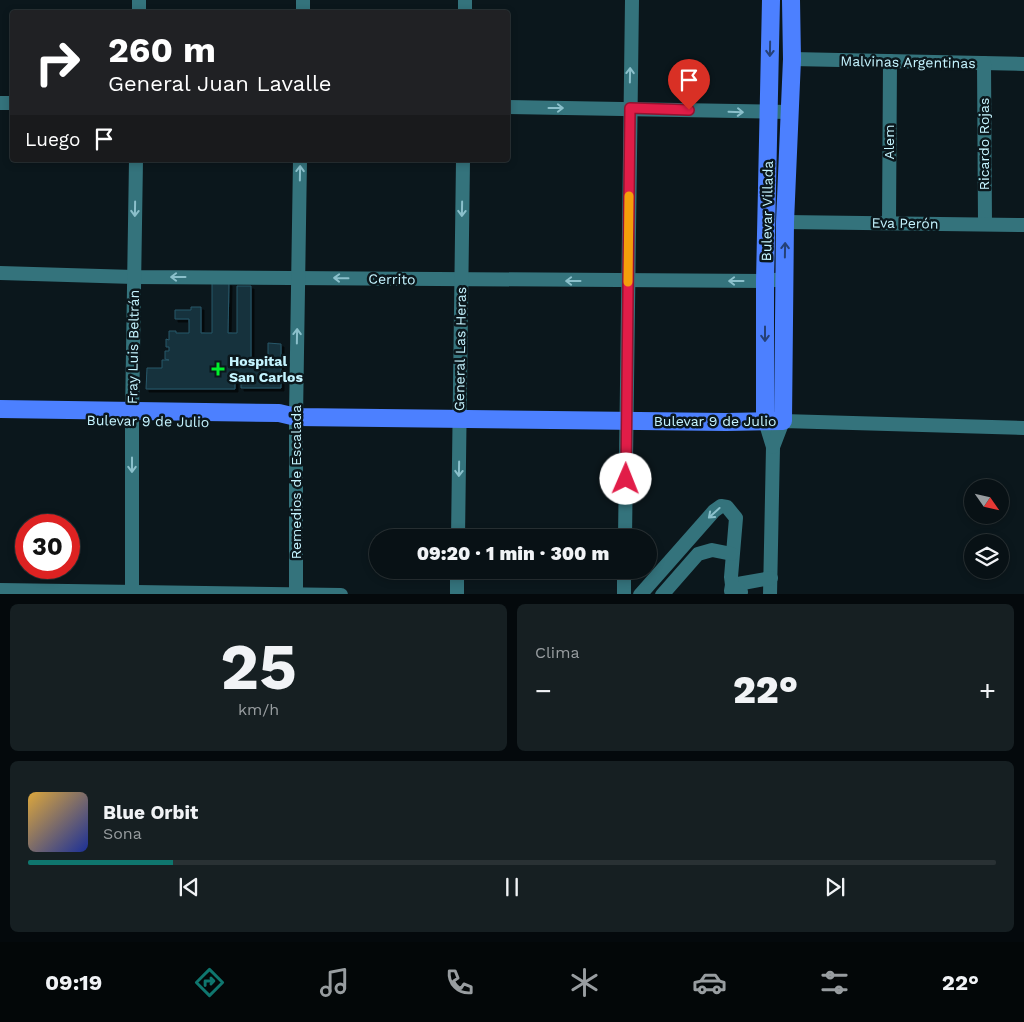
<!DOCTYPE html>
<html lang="es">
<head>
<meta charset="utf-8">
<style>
  :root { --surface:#081115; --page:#161f22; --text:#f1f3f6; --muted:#989da0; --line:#293134; --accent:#0f766e }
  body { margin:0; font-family:"Work Sans",sans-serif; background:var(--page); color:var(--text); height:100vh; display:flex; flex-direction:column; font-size:19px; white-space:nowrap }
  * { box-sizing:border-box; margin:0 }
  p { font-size:16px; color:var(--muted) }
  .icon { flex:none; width:28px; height:28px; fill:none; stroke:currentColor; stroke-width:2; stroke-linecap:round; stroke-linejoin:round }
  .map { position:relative; height:594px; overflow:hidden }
  .details { display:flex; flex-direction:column; gap:10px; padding:10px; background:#04090c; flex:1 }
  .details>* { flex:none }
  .hud { position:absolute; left:10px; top:10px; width:500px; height:152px; border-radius:5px; box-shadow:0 2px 8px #0003,0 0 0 1px var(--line); background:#202124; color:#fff; overflow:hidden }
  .needle { width:32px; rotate:124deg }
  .fabs { position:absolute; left:964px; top:479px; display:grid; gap:10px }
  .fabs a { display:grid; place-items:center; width:45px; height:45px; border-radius:50%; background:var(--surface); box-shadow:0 2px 8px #0003,0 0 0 1px var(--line); font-size:25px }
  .speed { position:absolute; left:15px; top:514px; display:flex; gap:10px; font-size:25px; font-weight:700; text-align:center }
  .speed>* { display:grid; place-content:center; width:65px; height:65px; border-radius:50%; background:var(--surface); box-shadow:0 2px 8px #0003,0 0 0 1px var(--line); line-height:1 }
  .speed .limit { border:8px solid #d22; background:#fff; color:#111 }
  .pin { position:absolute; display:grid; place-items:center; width:42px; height:42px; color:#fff; margin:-51px -21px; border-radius:50% 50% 50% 0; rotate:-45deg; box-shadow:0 0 5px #0007 }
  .pin .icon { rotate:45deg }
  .me { position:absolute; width:55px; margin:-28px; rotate:1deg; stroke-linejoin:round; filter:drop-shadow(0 0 4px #0008) }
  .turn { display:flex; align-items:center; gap:18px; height:105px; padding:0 15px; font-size:22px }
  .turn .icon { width:65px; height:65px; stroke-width:2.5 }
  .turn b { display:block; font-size:35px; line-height:42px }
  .then { display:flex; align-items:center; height:48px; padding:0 15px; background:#0003; gap:10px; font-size:19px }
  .big { font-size:38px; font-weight:800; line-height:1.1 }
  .details .tile { flex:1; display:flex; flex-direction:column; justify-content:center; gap:8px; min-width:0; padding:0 18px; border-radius:8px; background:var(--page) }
  .details .dial { align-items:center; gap:0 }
  .dial b { font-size:65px; line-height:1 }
  .song { display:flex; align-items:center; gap:15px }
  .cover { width:60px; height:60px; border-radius:8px; background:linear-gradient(135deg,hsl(40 70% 55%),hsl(230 70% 35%)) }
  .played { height:5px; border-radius:2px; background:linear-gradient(90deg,var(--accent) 15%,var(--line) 15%) }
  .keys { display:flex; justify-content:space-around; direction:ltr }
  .heat { display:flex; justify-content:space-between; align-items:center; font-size:28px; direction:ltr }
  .details .tiles { flex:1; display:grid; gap:10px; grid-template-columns:1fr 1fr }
  .tile:last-child { grid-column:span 2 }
  .trip { position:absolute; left:369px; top:529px; width:288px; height:50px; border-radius:25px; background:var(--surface); box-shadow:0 2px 8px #0003,0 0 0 1px var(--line); font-weight:800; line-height:50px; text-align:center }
  .menu { display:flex; height:80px; justify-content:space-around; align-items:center; background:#030708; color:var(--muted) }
  .menu .icon { width:35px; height:35px }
  .menu .active { color:var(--accent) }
  .menu b { font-size:22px; color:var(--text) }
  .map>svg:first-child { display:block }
  .building { fill:#16323d; stroke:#285769; filter:url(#shadow) }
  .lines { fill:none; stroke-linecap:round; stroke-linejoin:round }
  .minor { stroke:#34737c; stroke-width:14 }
  .major { stroke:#4c80ff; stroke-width:18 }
  .oneway { stroke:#254177 }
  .oneway2 { stroke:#8bc0cb }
  .route-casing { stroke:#92132f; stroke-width:12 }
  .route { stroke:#e11d48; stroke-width:9 }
  .slow { stroke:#f59e0b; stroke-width:9 }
  .poi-dot { fill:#00f02c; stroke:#0b171c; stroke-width:2 }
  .labels { text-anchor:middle; stroke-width:5; stroke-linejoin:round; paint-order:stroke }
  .street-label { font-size:14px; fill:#c5f4ff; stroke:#0b171c }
  .poi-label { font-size:14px; font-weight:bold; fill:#c5f4ff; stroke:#0b171c; text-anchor:start }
</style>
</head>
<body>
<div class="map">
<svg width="1024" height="595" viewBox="0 0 1024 595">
  <defs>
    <filter id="shadow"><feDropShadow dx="3" dy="3" stdDeviation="0" flood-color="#0009"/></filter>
  </defs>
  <rect width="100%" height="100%" fill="#0b171c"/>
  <path class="building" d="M212 282 229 283 228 333H237V286H251V365H268V343L281 344V388H241V375H235V389H146L147 368H162V360H169L165 359V351H169V347H166V339L169 340V331H176V333H189V319H175V310H191V307H201V333H212Z"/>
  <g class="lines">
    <g class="minor">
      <path d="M139 12V0"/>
      <path d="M303 12V0"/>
      <path d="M465 12V0"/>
      <path d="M792 59 1024 64"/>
      <path d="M984 63 985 224"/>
      <path d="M0 103H12"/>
      <path d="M508 107 788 112"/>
      <path d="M785 222 1024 225"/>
      <path d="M889 223 890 61"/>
      <path d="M0 273 134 277 765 281 784 279"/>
      <path d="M765 421 773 447 770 595"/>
      <path d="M773 447 783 421 1024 428"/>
      <path d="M458 538 463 160"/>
      <path d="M625 538 632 0"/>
      <path d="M0 590 341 595"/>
      <path d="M731 591 732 585 771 578"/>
      <path d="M132 595V416L136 160"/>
      <path d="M296 595V417L300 160"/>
      <path d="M457 595V570"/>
      <path d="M624 595V570"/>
      <path d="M640 595 714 511 721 506 727 507 736 518 731 577 732 585 741 592"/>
      <path d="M662 595 698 554 712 550 732 554"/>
    </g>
    <g class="major">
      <path d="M0 409 279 413 296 417 726 422 783 421 785 222 792 59 791 0"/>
      <path d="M765 421V281L771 0"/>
    </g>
  </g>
  <defs><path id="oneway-shaft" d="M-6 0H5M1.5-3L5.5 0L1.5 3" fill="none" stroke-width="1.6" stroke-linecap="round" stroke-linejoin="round" transform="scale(1.25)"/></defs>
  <g class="oneway">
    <use href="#oneway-shaft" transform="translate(770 49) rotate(91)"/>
    <use href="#oneway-shaft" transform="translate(785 250) rotate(-89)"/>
    <use href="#oneway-shaft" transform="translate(765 334) rotate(90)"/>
  </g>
  <g class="oneway2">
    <use href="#oneway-shaft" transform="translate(630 75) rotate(-89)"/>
    <use href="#oneway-shaft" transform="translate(556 108)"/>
    <use href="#oneway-shaft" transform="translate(736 112) rotate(2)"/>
    <use href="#oneway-shaft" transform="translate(300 173) rotate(-89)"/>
    <use href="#oneway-shaft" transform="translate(135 209) rotate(91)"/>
    <use href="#oneway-shaft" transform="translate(462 209) rotate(91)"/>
    <use href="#oneway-shaft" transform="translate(178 277) rotate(-180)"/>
    <use href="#oneway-shaft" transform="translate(341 278) rotate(-179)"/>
    <use href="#oneway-shaft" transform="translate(573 281) rotate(-180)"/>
    <use href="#oneway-shaft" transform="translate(736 281) rotate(-180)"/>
    <use href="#oneway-shaft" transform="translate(297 336) rotate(-89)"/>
    <use href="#oneway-shaft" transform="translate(132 465) rotate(90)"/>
    <use href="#oneway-shaft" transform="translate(459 469) rotate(91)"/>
    <use href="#oneway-shaft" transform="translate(714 513) rotate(138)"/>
  </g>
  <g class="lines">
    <defs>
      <path id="route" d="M626 479 630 108 689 110"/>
    </defs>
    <use href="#route" class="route-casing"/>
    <use href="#route" class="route"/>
    <path class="slow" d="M628 282 629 196"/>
  </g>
  <path class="poi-dot" d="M215.5 361.5h5v5h5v5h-5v5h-5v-5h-5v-5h5z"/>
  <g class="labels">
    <g class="street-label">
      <text transform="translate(908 62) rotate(1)" y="5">Malvinas Argentinas</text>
      <text transform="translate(889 142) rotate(-90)" y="5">Alem</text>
      <text transform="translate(984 144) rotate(-90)" y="5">Ricardo Rojas</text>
      <text transform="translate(767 211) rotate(-89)" y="5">Bulevar Villada</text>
      <text transform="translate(905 223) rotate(1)" y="5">Eva Perón</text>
      <text transform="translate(392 279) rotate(1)" y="5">Cerrito</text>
      <text transform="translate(133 347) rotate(-89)" y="5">Fray Luis Beltrán</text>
      <text transform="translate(460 349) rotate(-89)" y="5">General Las Heras</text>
      <text transform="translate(148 421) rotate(1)" y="5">Bulevar 9 de Julio</text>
      <text x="715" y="426">Bulevar 9 de Julio</text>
      <text transform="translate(296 482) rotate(-90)" y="5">Remedios de Escalada</text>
    </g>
    <g class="poi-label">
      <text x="229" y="366">Hospital<tspan x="229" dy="16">San Carlos</tspan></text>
    </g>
  </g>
</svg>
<div class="fabs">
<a><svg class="needle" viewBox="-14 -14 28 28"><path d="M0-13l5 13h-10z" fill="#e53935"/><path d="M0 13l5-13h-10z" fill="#989da0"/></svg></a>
<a><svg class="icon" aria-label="layers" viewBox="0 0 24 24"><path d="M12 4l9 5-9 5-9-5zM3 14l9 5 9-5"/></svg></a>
</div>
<div class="speed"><div class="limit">30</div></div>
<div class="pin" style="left:689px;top:110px;background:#d93025"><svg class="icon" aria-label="arrive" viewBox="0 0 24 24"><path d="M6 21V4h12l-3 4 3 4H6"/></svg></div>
<svg class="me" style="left:626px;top:479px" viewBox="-20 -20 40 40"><circle r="19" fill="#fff"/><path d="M0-13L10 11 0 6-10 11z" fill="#e11d48"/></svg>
<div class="trip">09:20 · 1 min · 300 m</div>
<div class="hud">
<div class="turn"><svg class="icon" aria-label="right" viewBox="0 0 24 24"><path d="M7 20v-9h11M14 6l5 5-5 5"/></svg><div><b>260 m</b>General Juan Lavalle</div></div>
<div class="then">Luego<svg class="icon" aria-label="arrive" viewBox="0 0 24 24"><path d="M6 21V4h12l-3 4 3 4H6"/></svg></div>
</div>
</div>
<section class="details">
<div class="tiles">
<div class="tile dial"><b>25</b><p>km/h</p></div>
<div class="tile"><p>Clima</p>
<div class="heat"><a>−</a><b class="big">22°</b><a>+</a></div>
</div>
<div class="tile">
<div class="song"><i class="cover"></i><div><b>Blue Orbit</b><p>Sona</p></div></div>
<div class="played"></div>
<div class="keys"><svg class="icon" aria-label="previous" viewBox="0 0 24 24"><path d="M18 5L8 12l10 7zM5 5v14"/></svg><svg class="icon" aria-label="pause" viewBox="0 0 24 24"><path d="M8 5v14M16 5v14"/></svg><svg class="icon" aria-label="next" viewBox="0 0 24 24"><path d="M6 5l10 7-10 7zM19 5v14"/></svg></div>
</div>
</div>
</section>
<nav class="menu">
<b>09:19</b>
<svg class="icon active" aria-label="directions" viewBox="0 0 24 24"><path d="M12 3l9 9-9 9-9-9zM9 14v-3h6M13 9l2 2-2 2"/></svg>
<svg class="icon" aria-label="music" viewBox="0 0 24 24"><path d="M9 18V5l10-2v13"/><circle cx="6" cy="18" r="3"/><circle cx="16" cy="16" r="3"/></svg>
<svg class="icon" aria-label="phone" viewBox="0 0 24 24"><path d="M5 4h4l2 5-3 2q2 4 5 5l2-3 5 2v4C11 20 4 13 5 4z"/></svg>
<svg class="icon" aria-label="climate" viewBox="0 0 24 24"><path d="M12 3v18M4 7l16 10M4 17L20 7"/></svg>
<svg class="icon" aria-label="car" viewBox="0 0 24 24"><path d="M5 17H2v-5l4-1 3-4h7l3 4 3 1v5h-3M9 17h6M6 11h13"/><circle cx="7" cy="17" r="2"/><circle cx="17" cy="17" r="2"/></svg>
<svg class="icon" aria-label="filters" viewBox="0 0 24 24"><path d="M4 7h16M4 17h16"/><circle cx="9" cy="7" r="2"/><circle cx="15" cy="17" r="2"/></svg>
<b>22°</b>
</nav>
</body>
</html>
